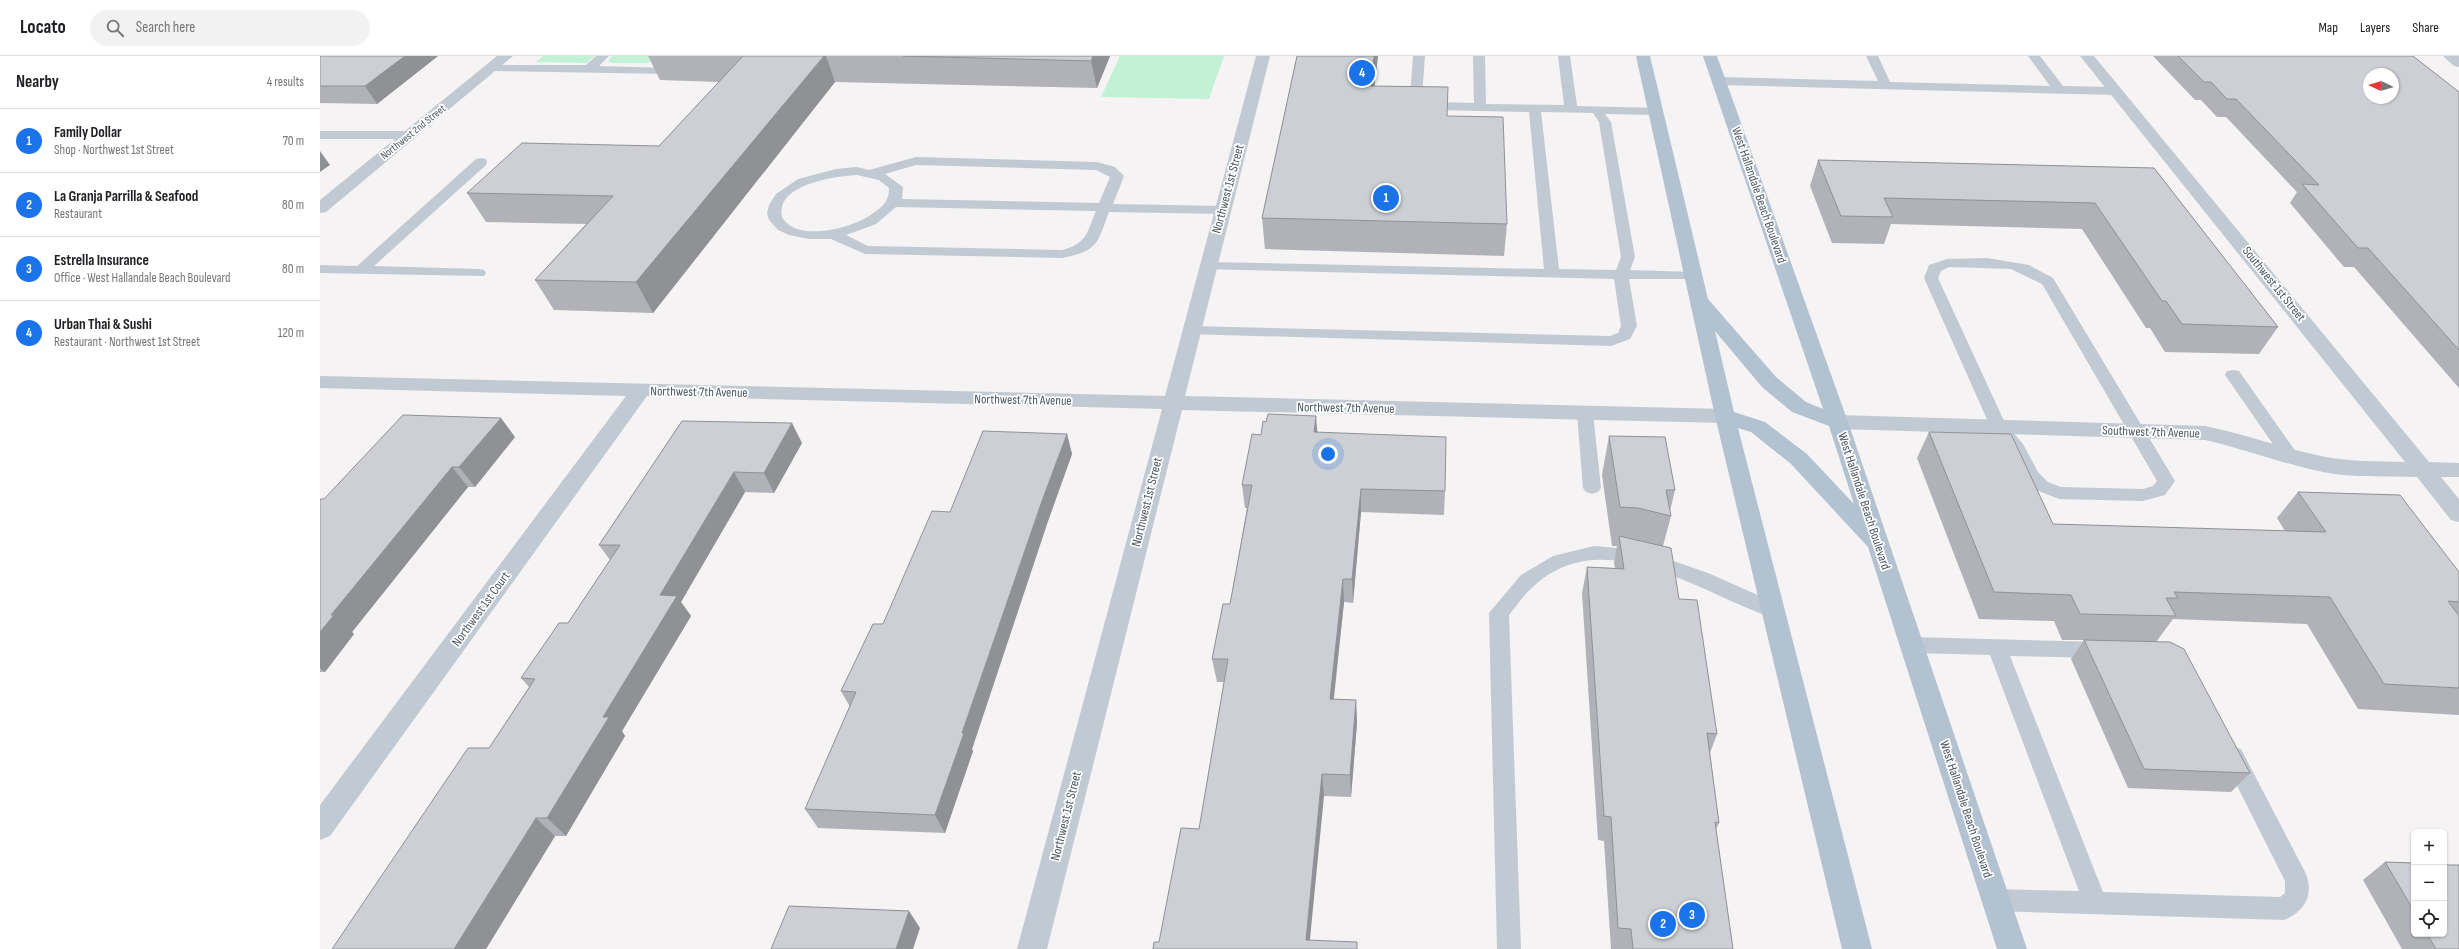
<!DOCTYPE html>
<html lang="en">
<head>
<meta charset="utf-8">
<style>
	:root { --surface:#fff; --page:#f2f2f2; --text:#202124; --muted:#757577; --line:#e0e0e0; --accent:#1a73e8 }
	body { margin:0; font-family:"Sofia Sans Condensed",sans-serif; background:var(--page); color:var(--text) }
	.controls { position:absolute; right:12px; bottom:12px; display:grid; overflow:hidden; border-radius:6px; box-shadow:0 1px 3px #0004 }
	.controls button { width:36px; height:36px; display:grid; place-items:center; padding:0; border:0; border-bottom:1px solid var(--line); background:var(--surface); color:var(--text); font:20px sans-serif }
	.compass { position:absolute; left:2043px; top:12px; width:36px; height:36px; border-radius:50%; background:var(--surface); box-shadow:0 1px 3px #0004; rotate:274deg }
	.you { position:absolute; left:1008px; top:398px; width:14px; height:14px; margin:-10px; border:3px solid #fff; border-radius:50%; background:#1a73e8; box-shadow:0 0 0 6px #1a73e833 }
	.badge { display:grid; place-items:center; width:26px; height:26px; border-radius:50%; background:var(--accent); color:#fff; font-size:13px; font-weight:700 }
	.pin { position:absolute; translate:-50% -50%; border:2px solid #fff; box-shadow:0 1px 4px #0006 }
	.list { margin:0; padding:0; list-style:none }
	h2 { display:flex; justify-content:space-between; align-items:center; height:52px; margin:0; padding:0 16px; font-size:17px }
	h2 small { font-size:13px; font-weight:400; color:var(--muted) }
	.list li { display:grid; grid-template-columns:26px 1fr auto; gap:12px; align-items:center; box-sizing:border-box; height:64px; padding:0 16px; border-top:1px solid var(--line) }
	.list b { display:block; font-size:15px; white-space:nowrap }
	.list p { margin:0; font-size:13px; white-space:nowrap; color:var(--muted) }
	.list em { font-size:13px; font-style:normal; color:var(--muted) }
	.icon { flex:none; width:22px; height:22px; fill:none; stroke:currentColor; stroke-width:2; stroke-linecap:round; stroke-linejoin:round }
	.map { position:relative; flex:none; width:2139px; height:893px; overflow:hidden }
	header { display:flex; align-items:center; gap:24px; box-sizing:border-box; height:56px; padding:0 20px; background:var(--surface); border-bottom:1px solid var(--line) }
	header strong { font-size:19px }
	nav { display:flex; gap:22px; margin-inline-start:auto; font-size:14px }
	.search { width:280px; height:36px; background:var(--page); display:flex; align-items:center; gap:10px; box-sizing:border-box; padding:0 14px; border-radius:22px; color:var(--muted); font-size:15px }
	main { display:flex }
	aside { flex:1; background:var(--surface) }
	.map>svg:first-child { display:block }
	.green { fill:#c3f1d5 }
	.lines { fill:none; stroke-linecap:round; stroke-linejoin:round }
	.lane { fill:#c1cad2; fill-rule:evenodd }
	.street { fill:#c1cad2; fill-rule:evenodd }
	.primary { fill:#b3c2d1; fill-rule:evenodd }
	.wall { fill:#b0b2b7 }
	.shaded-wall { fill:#909195 }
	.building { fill:#cdcfd5; stroke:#909195; fill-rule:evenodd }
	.labels { text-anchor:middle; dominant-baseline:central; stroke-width:3.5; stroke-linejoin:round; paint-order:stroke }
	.far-street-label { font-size:11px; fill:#4a5661; stroke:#fff }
	.street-label { font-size:13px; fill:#4a5661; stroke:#fff }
</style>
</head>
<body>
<header>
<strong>Locato</strong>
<div class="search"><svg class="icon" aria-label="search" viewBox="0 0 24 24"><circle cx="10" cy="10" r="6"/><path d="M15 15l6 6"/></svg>Search here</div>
<nav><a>Map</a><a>Layers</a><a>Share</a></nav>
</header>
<main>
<aside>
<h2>Nearby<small>4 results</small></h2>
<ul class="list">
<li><span class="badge">1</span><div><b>Family Dollar</b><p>Shop · Northwest 1st Street</p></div><em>70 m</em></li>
<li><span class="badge">2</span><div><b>La Granja Parrilla &amp; Seafood</b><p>Restaurant</p></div><em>80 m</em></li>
<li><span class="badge">3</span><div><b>Estrella Insurance</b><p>Office · West Hallandale Beach Boulevard</p></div><em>80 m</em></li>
<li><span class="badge">4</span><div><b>Urban Thai &amp; Sushi</b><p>Restaurant · Northwest 1st Street</p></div><em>120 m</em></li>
</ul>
</aside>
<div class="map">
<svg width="2139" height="893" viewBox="0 0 2139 893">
	<rect width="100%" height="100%" fill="#f5f3f3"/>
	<path class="green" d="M223,0H274L267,7L216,6Z
		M292,0H335L328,7H292L288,5Z
		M800,0H904L889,43L781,41Z"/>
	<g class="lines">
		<path class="lane" d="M276,0H289L279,10L349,12L355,15L349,18L171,15L165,12L171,9H266Z
			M1093,0H1105L1102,41L1114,46L1154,47L1153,0H1165L1166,48L1244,49L1238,0H1250L1257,50L1340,52L1342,55L1340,58L1336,59L1285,58L1291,66L1315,201L1310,214L1373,216L1380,220L1378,223H1309L1317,270L1310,283L1291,290L866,278L863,275L866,272L871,270L1290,280L1298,277L1301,270L1294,223L883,213L881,210L888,206L1224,213L1209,56L1114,54L1099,50L1090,42ZM1221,56L1273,57L1279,66L1301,201L1296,214L1239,213Z
			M1546,0H1558L1570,26L1730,30L1708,0H1720L1743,30L1796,31L1802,35L1796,39L1399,29L1393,25L1399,21L1558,25Z
			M0,75H89L95,79L89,83H0Z
			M596,101L777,106L795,111L804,120L793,148L903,150L910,154L903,158L789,156C777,188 778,195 742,202L545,198L511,183H489L469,179L458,174L449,164L447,157L449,149L456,138L478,123L516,113L537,111L549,114ZM596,109L776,114L790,121L779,147L582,143L583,131L565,118ZM537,119L559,124L569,132C569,147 561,152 549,160C531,172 479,186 463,163C461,159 461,155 462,151C467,127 517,120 537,119ZM576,151L776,155C767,176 767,188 742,194L548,190L526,179L556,168Z
			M161,102L166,103L167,106L166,109L54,210L159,213L164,214L166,217L164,220L0,217V209L37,210L156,103Z
			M1667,202L1709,209L1733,222L1855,425L1845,439L1823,445L1739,443L1716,434L1705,424L1690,395L1670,370L1604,222L1609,209L1627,203ZM1629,211L1691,213L1722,228L1837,425L1833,430L1823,433L1741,431L1728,426L1718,416L1703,388L1685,367L1618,222L1621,215Z
			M1913,314L1919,315L1976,396L1979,400L1976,404L1970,406L1964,404L1905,319L1907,315Z
			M1265,351L1271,353L1273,357L1281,432L1278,436L1272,438L1266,436L1263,432L1257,357L1259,353Z
			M1274,490L1309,493L1345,502L1388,517L1460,549L1463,554L1460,559L1453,562C1381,538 1286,466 1215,529C1205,537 1197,549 1189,559L1201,893H1177L1169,557L1201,519L1233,500Z
			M1592,581L1781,586L1788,588L1791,594L1788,600L1781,602L1690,600L1783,836L1960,841L1965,837V825L1902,700L1905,693L1913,691L1921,693L1985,816C1995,838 1985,856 1964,864L1675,855L1667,852L1663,844L1667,836L1675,833L1759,835L1670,599L1592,597L1585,595L1582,589L1585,583Z"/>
		<path class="street" d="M177,0H193L6,156L0,157V144Z
			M936,0H950L865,340L1405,353L1412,355L1415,360L1412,365L1405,367L862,354L727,893H697L842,353L327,340L10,780L0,784V749L306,340L0,332V320L845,340Z
			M1760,0H1774L2109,406L2139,407V421H2121L2139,443V466L2131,464L2097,421C2065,420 2033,422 2003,416C1963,408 1925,393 1885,384L1518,373L1511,371L1508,366L1511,361L1518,359L1885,370C1924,378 1962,392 2001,400C2028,406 2057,405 2085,406Z
			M2123,0H2139V11L2134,10Z"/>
		<path class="primary" d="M1316,0H1330L1388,243L1456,321L1486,346L1503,353L1383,0H1397L1528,366L1707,893H1677L1548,491L1471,408L1431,376L1418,372L1552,893H1522L1395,360ZM1395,275L1442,331L1472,356L1509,370L1534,448L1487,398L1445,366L1414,356Z"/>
	</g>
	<path class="wall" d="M0,0H118L57,48L0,47Z
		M328,0H790L777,32L515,26L333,257L234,254L215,224L266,168L166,166L147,137L339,90L399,26L340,24Z
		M977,0H1058L1054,30L1127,60L1187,168L1184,200L945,193L942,162Z
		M1833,0H2093L2139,36V332L2034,211H2024L1970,147L1977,136L1906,61H1897L1881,44H1875Z
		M1498,104L1834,112L1958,271L1939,298L1845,296L1830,272H1826L1762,173L1571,168L1564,188L1512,187L1490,130Z
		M362,365L482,387L454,437L425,436L361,546L371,560L302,675L305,680L246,780H235L166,893H12L169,692L209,631L201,622L248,567L290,504L279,489Z
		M997,376L1125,435L1124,459L1041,456L1033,547L1024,546L1014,643L1036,644L1037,667L1031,741L1004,740L839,886L879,773L904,626H897L892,603L910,548L927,452H925L922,429L941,379Z
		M1609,376L1733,468L1965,475L1957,462L1978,436L2139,516V659L2038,653L1987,568L1853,563L1836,586L1930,717L1911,736L1808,732L1751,603L1764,584H1742L1734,565L1659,563L1597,402Z
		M747,378L752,398L728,465L652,693L653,695L625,777L498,772L485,753L530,651L521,635L563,568Z
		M1289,380L1355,434L1350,455L1351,460L1343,490L1397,678L1390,697L1399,767L1396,773L1413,893H1291L1284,785L1278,784L1262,537L1267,511L1295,512L1294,507L1297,490H1292L1282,419Z
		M195,381L155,431H148L32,576L34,578L5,616H0V443H4Z
		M2065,806L2094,807V878H2124L2139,893H2082L2043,824Z"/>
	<path class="shaded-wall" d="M85,0H118L57,48L45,30Z
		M504,0H506L515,26L333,257L316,226Z
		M773,0H790L777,32L771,5Z
		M1054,0H1058L1051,60L1050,30Z
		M0,95L10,109L0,116Z
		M996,360L998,384L994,376Z
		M181,362L195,381L155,431L139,411Z
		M472,367L482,387L454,437L444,417Z
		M747,378L752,398L728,465L652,693L653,695L625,777L615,759L642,677L722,445Z
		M132,411L148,431L32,576L34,578L5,616L0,612V576L11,559Z
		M414,416L425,436L361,546L371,560L302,675L305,680L246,780L227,762L283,661L340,539Z
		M1041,433V456L1033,547L1032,523Z
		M1023,523L1024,546L1011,665L1010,643Z
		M1036,644L1037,667L1031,741L1030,719Z
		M1002,718L1004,740L989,893L986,884Z
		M216,762L235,780L166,893H134Z
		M589,855L600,872L593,893H576Z"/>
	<path class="building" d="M0,0H85L45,30H0Z
		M423,0H504L316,226L215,224L293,140L147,137L202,87L339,90Z
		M583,0H773L771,5Z
		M977,0H1054L1050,30L1128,31L1127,60L1183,61L1187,168L942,162Z
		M1858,0H2093L2139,36V294L2048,192H2038L1982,128L1999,129L1916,43H1907L1891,26H1884ZM2049,18H2073V42H2049Z
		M1498,104L1834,112L1958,271L1862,268L1846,245H1842L1775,147L1564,142L1573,161L1521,160Z
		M948,358L996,360L994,376L1126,381L1125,435L1041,433L1032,523H1023L1010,643L1036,644L1030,719L1002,718L986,884L1037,886V893H833L834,886H839L861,772L879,773L908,603H892L903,548H910L932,429H922L932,378L941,379L943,365L946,366Z
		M83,359L181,362L139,411H132L11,559H14L0,576V443H4Z
		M362,365L472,367L444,417L414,416L340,539L357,540L283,661H289L227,762H216L134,893H12L148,692H169L215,623L201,622L239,567H248L300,489H279Z
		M663,375L747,378L722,445L642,677H644L615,759L485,753L536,636L521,635L553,568H563L612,455L630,456Z
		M1609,376L1691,378L1733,468L2006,476L1978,436L2080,439L2139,516V546L2128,545L2139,560V632L2064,628L2010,541L1854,536L1858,542H1846L1856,560L1760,558L1751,539L1674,536Z
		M1289,380L1345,381L1355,434H1346L1351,460L1318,452L1300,451Z
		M1299,480L1351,492L1359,543L1377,544L1397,678L1387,677L1399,767L1395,766L1413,893H1313L1311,873L1298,872L1291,761L1284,760L1267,511L1304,513Z
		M1764,584L1850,586L1864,593L1930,717L1824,713Z
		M2065,806L2094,807V855Z
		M2124,809H2139V893H2116L2107,878H2124Z
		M469,850L589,855L576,893H451Z"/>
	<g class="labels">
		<g class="far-street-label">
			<text transform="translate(93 76) rotate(-39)">Northwest 2nd Street</text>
		</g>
		<g class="street-label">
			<text transform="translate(908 133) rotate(-75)">Northwest 1st Street</text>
			<text transform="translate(1439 139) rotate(71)">West Hallandale Beach Boulevard</text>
			<text transform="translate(1954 228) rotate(51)">Southwest 1st Street</text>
			<text transform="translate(379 336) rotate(1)">Northwest 7th Avenue</text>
			<text transform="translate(703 344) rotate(1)">Northwest 7th Avenue</text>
			<text transform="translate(1026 352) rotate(1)">Northwest 7th Avenue</text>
			<text transform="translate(1831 376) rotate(2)">Southwest 7th Avenue</text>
			<text transform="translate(1544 445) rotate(72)">West Hallandale Beach Boulevard</text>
			<text transform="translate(827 446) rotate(-76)">Northwest 1st Street</text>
			<text transform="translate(161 553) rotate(-54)">Northwest 1st Court</text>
			<text transform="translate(1646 753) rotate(72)">West Hallandale Beach Boulevard</text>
			<text transform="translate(746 760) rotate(-76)">Northwest 1st Street</text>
		</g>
	</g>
</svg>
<div class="controls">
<button>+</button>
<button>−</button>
<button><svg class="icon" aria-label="locate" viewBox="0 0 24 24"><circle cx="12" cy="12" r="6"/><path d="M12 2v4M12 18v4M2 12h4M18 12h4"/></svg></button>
</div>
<svg class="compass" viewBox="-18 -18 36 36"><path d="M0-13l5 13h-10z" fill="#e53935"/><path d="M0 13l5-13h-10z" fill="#757577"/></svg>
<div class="you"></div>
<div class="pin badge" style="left:1066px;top:142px">1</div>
<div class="pin badge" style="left:1343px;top:868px">2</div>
<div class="pin badge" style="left:1372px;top:859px">3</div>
<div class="pin badge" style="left:1042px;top:17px">4</div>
</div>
</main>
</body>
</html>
